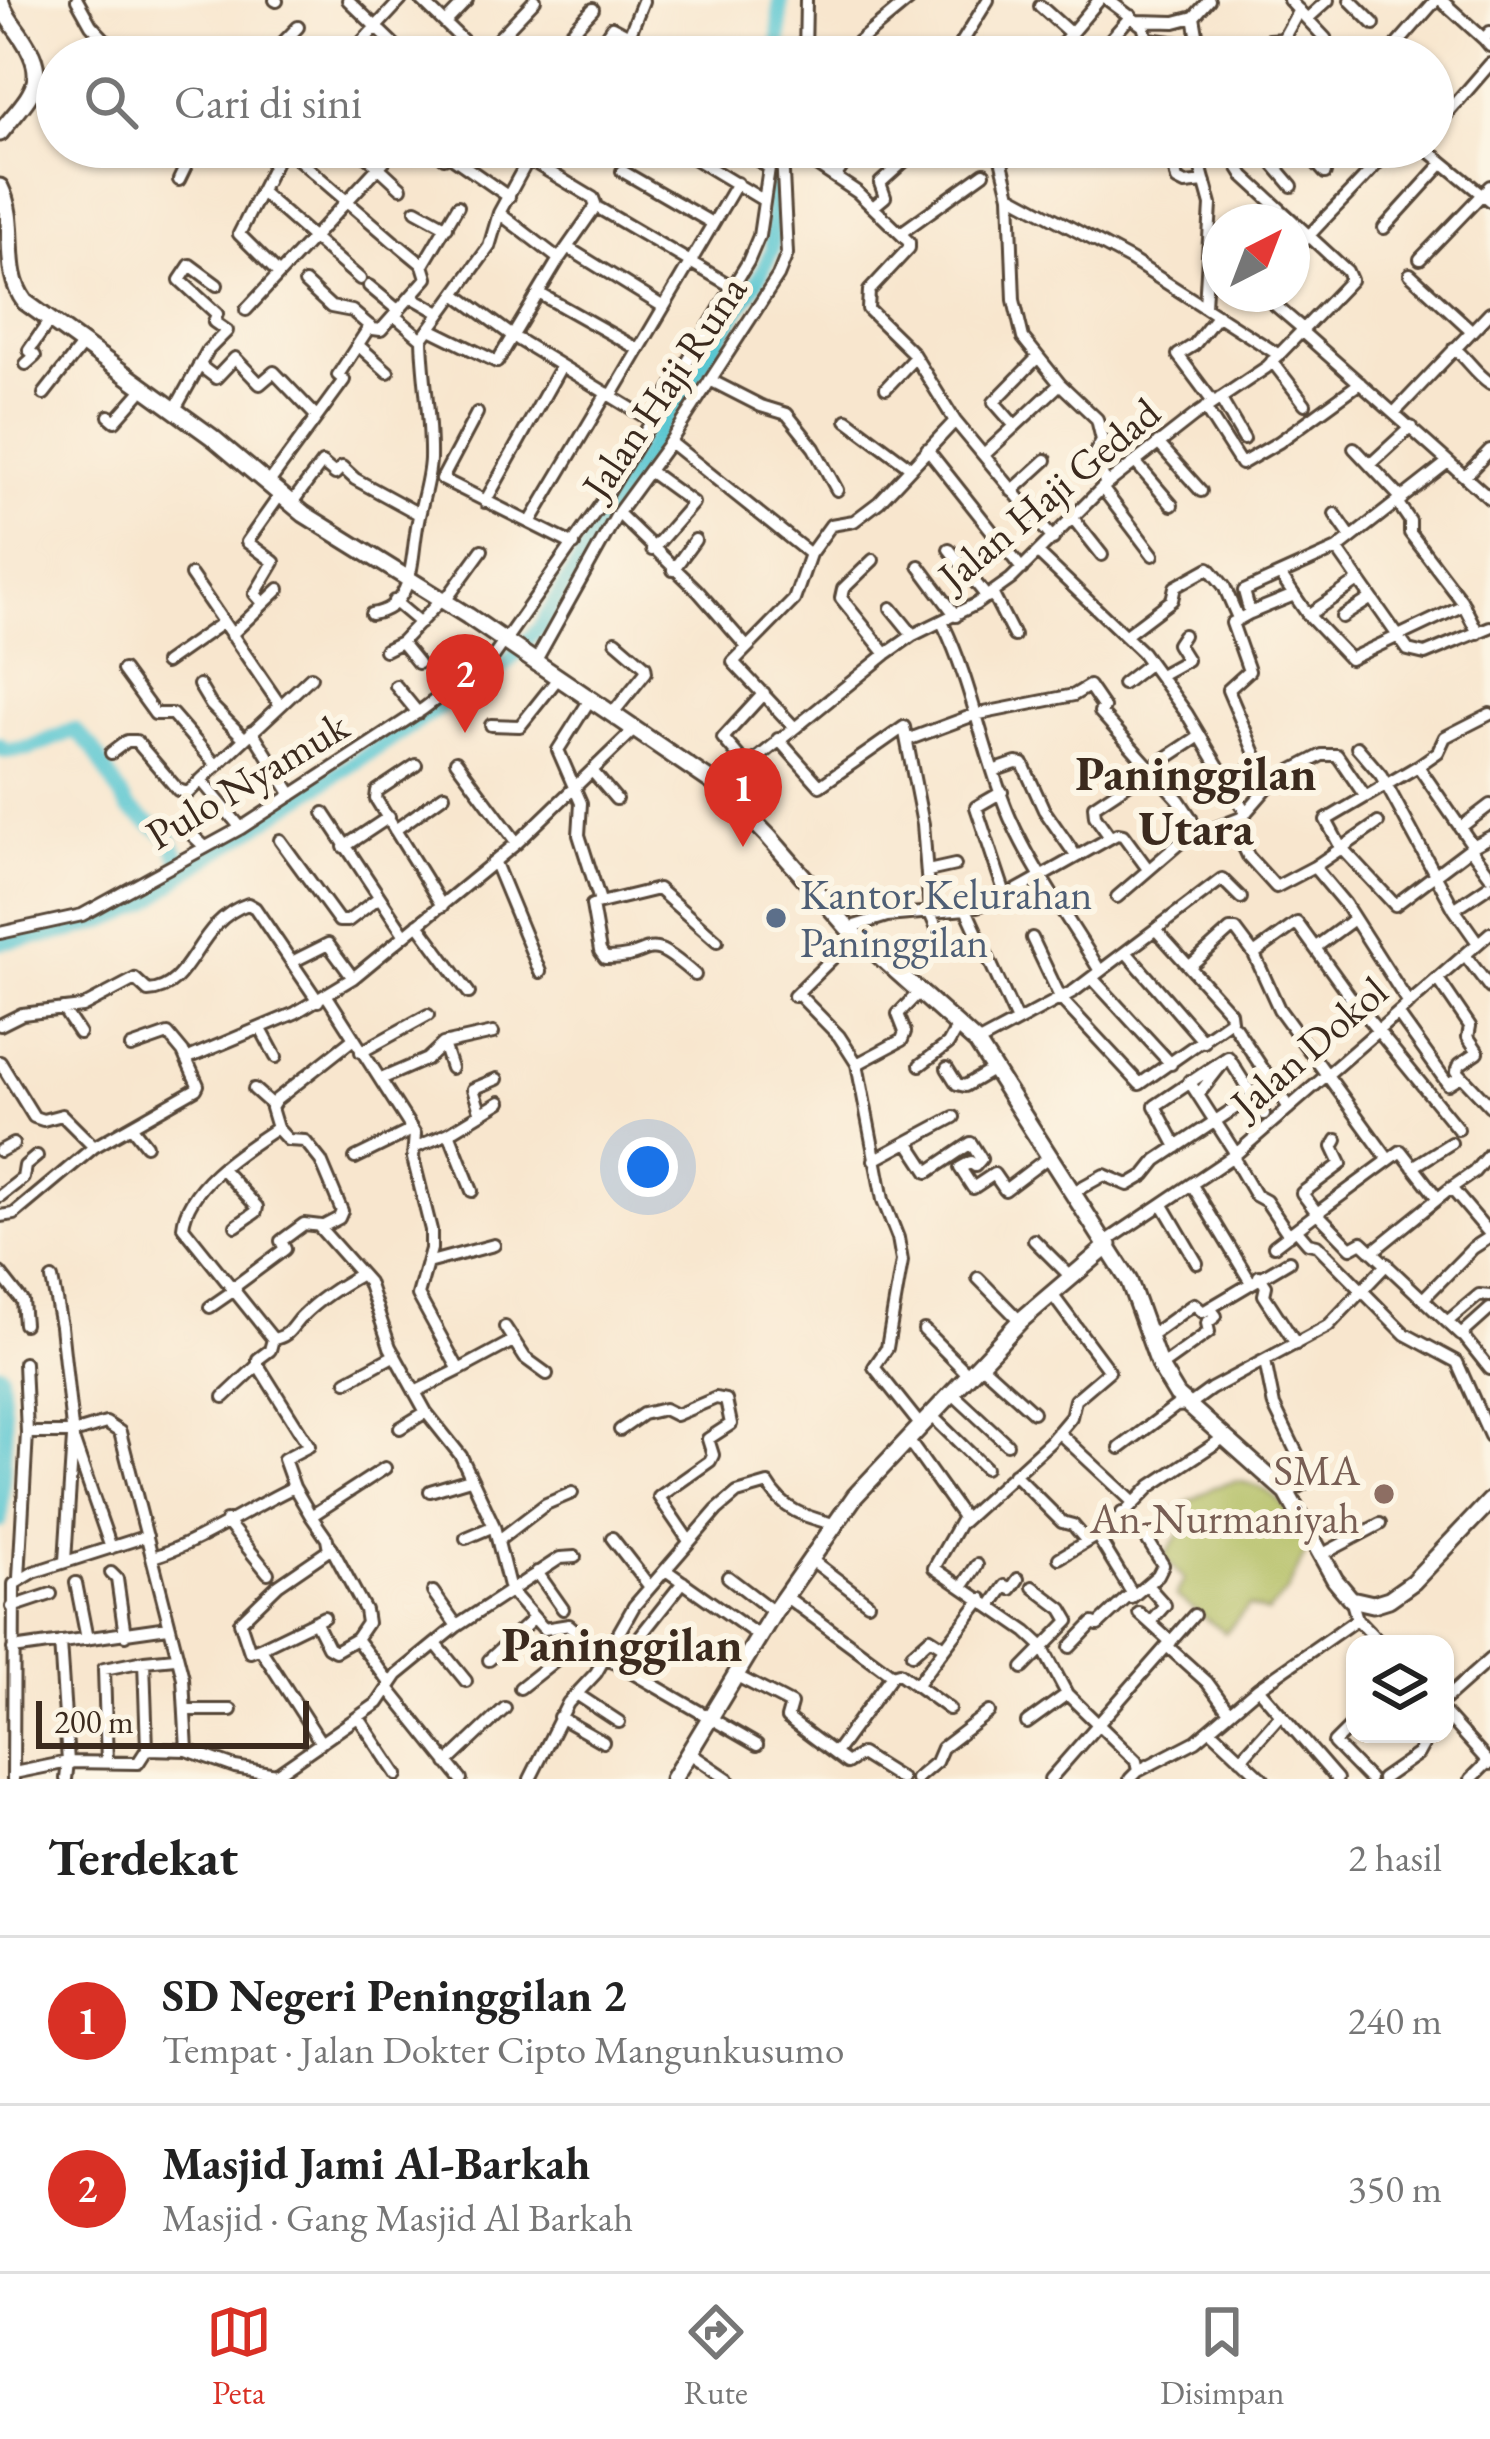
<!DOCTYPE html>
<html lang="id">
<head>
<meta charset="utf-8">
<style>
	:root { --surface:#fff; --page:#f6f6f6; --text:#222; --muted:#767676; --line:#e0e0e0; --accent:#d93025 }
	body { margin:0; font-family:"EB Garamond",serif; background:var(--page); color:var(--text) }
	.controls { position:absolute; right:36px; bottom:36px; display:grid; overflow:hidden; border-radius:24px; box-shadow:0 3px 9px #0004 }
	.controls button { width:108px; height:108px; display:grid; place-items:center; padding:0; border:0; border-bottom:3px solid var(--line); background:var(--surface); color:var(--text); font:60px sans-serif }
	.compass { position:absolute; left:1202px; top:204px; width:108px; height:108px; border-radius:50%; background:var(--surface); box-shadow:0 3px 9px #0004; rotate:42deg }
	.scale { position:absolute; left:36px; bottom:30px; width:273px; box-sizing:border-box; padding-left:12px; border:6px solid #3b2a1e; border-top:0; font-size:33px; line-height:42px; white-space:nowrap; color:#3b2a1e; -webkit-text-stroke:9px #fcf5e5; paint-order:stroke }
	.you { position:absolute; left:648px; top:1167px; width:42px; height:42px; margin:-30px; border:9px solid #fff; border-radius:50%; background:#1a73e8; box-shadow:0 0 0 18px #1a73e833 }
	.badge { display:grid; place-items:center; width:78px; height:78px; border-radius:50%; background:var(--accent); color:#fff; font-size:39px; font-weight:700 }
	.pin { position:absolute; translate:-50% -99px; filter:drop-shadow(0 3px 6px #0008) }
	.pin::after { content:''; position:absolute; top:63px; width:42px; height:36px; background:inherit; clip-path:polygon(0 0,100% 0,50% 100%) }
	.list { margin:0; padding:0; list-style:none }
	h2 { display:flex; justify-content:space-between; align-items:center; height:156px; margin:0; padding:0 48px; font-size:51px }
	h2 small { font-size:39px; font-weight:400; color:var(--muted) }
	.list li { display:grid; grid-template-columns:78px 1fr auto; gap:36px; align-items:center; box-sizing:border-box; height:168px; padding:0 48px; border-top:3px solid var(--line) }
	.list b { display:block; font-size:45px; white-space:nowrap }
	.list p { margin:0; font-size:39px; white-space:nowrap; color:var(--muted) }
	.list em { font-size:39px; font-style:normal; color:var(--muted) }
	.icon { flex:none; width:66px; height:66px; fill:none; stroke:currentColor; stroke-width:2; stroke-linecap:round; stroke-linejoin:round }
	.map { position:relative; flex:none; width:1490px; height:1779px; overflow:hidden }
	.search { position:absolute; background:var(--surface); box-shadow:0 3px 9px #0004; left:36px; right:36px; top:36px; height:132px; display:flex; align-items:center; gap:30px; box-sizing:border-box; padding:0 42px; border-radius:66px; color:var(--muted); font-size:45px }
	.sheet { height:492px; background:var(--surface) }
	nav { display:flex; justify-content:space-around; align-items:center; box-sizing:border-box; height:168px; border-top:3px solid var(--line); background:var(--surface); font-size:33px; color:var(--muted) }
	nav a { display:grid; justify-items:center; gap:6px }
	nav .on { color:var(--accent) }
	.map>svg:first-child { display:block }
	.green { fill:#afbb5d; stroke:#75723e; stroke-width:3 }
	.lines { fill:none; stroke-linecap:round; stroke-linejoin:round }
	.river { stroke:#59c6d1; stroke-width:16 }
	.street-casing { stroke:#574638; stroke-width:16 }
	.secondary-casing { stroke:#574638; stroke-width:21 }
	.street { stroke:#fff; stroke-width:10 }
	.secondary { stroke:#fff; stroke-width:15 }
	.service-dot { fill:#5c6f8a; stroke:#fcf5e5; stroke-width:4.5 }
	.education-dot { fill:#8d6e63; stroke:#fcf5e5; stroke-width:4.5 }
	.labels { text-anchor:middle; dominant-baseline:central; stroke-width:12; stroke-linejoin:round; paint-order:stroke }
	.street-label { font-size:42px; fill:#3b2a1e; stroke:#fcf5e5 }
	.service-label { font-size:42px; fill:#4e5e75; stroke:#fcf5e5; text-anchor:start }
	.education-label { font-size:42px; fill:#785e54; stroke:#fcf5e5; text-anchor:end }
	.quarter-label { font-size:48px; font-weight:bold; fill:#3b2a1e; stroke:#fcf5e5 }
</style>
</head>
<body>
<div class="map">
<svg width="1490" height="1779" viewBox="0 0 1490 1779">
	<rect width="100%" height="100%" fill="#fcf5e5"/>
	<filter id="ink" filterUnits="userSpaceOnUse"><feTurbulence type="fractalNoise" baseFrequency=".00833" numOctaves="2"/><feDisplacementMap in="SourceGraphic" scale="24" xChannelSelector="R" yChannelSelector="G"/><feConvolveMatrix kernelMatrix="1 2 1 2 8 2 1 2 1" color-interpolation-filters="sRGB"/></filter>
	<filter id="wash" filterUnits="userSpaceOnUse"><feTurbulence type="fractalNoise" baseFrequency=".004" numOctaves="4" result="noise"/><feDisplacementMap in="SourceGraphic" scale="48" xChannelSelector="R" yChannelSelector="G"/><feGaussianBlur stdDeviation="2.7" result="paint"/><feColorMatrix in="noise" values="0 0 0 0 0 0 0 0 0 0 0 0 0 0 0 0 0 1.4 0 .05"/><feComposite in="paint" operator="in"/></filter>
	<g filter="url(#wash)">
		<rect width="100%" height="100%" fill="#f8e6ce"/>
		<path class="green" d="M1237,1481C1277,1487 1294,1513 1307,1550L1287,1592L1267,1613L1249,1606L1225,1633L1176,1596L1184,1579L1164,1557L1185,1525L1175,1510L1214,1487Z"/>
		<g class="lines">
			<path class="river" d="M779,57L780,0
				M0,745L5,751L30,748L74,730L92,747L128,808L168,836L186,872
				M0,942C47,936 98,928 140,906C156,898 171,883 186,872L506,664L541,626L624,485L759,278L772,250V177L777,147
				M0,1373L5,1425L0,1520"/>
		</g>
	</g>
	<g filter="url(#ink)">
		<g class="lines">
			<g class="street-casing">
				<path id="street" d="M77,0L91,25L121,57
					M275,0L277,1
					M348,0L407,57
					M421,0L480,57
					M1108,0L1143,26L1153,57
					M1289,0L1325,38L1337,57
					M1350,0L1374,24
					M1441,0L1484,39
					M1040,6L1070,33
					M1307,19L1328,0
					M1137,21L1175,22L1194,17
					M445,23L467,0
					M1490,32L1484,39L1490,46
					M629,36L641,45L635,57
					M1149,39L1194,45
					M1268,40L1283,39L1299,10
					M1102,49L1131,16
					M956,52L988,0
					M269,57L298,27
					M348,57L401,0
					M481,57L535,0
					M548,57L593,9
					M591,57L612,27L629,36L643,1
					M805,57L806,0
					M840,57L909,0
					M923,57L956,52L973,57
					M1051,57L1099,0
					M1190,57L1197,34L1194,17L1209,0
					M1386,57L1436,0
					M1433,79L1436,81
					M1433,130L1490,64
					M284,147L394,242
					M357,147L401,188
					M431,147L444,158
					M675,147L763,200
					M998,147L1010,195L1014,300L1023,338L1060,384L1097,419L1102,440L1095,453L1106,485
					M1170,147L1177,180L1185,184L1205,182
					M1195,147L1211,205L1205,306
					M1302,147L1325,173
					M1424,147L1490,201
					M801,149L809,160L857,192L909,242V248L869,291L868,309L912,352L955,421L1053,539
					M1050,154L1057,147
					M453,158L509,197
					M622,171L712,223
					M835,177L856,147
					M179,180L195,147
					M1292,186L1275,166L1293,147
					M261,192L360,279
					M1010,195L1131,260L1279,355
					M873,207L885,197L880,183L920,147
					M600,209L733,287
					M416,210L447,227
					M499,213L535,147
					M1384,228L1443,163
					M902,232L984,173
					M400,246L423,265
					M573,251L662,306
					M1292,255C1324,216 1360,186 1391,147
					M1420,259L1490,186
					M279,274L239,234L283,147
					M1410,274L1471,330
					M305,283L331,307L352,311L373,329L381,330L427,278L423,265L458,206
					M369,286L399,311
					M1262,294L1303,329
					M457,295L514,337
					M542,295L638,349
					M412,297L440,313
					M246,310L397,147
					M395,316L422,339
					M430,329L497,362L559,259L596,206L593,198L528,159
					M1301,331L1490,499
					M519,340L652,421
					M359,346L388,372
					M1454,348C1469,360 1474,372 1490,383
					M1272,361L1305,404
					M26,364L35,356L29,350L50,320
					M199,365L216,378L235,358L260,384L274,372L317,417
					M710,380L761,406L787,414L814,448L837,490
					M886,388L915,357
					M44,394L83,344
					M612,395L737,183
					M1220,398L1244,439
					M1213,402L1178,355L1194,345L1218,315
					M1205,408L1241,464L1279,442L1360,383
					M175,409L208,350L227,331L214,322L217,314L180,280L190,265L217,285
					M1395,412L1490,312
					M477,413L442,479L574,545
					M109,416L115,421L145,387
					M847,420L910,467
					M1015,426L994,402L1037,358
					M670,442L810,554
					M1158,443L1201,491
					M1354,448L1402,499
					M927,449L1022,569
					M985,454L1060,384
					M1136,463L1172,505
					M1372,463L1411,427
					M649,471L693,503L652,550
					M1465,476L1490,450
					M268,484L344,380L338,375L370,326
					M1102,488L1153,555
					M1012,491L1046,460
					M485,502L561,366
					M1397,502L1410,521V533L1461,600L1478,633
					M291,504L322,463L335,474L342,467L355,479L419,514
					M618,513L697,590L746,646
					M1335,514L1351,537
					M1072,517L1102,555
					M531,521L607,393
					M949,549L987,597
					M1337,549L1408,650L1425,654L1490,627
					M1039,554L1142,652L1187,714L1246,813
					M873,560L843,589L841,598L886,654
					M919,566L956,616
					M673,570L695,540
					M191,575L280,705
					M1281,576L1308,615L1350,659L1464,605
					M992,593L1014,636
					M394,601L420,623
					M445,601L482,550
					M263,603L255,594L274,562L247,542L280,495
					M891,608L913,635
					M1250,613L1294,595
					M371,614C413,608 411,564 416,533C419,508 429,484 430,459C431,418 423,379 422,339L489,247L499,213L559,259
					M1308,615L1358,581
					M1342,617L1370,599
					M943,624C973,685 983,755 1010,818C1034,872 1070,921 1100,971
					M1127,634L1172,600L1175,587L1209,568L1224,586L1238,618
					M231,635L279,589
					M401,642L418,663
					M385,650L401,642L442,599
					M535,662L618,513L670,442L778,276L787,254L782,153L801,151
					M165,663L222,623
					M123,670L155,714H172L217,766
					M1160,675L1187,660L1177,644L1183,635
					M1123,684L1150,663
					M199,685L211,705L244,738
					M396,686L418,713
					M591,698L558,750L581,803L579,835L600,901
					M613,713L646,672L645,666L616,641
					M491,725L520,726L559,677
					M793,726L733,662L794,600L810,554L831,525L854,521L879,502L955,421
					M252,731L292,795
					M778,739L820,786L904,727L923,824L930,913L941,938
					M907,740L974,715L1074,695L1089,686L1104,708L1100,712L1179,800L1191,818L1196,835
					M1357,747L1381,775L1454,909
					M111,753L127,741H136L178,790L188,793L201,780L241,828
					M456,761L517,843
					M416,765L377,791L376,799L442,906
					M746,765L723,738L764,693
					M1418,766L1438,752L1445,737L1490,714
					M993,771L1016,763L1023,764L1044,810L1076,856
					M593,772L616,799
					M201,780L311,677
					M1227,784L1259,763L1228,690L1249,671L1232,623L1250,613L1244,591L1337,549L1448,462
					M721,788L886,654L913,635L976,604L1011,579L1102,488L1194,416L1267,367L1351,280L1347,271L1244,176L1226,147
					M1002,792L976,807L1006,897
					M324,813L404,934
					M1233,824L1248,856L1276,887L1314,867L1378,823
					M1461,827L1490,805
					M395,830L444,795
					M188,831L205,847
					M1110,837L1095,816L1094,806L1198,737
					M280,840L339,921H348L378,898
					M1473,846L1418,766L1326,820L1340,846L1395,905L1473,846L1490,837
					M344,847L389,817
					M1470,848L1490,875
					M495,863L540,972
					M1314,867L1345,904L1409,1004
					M928,871L955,865
					M1117,897L1182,841L1241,818L1274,780L1322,755H1337L1365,796
					M966,909L1016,1019
					M418,924L469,993
					M848,928L887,916L966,909L1001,899L1117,834L1123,835L1148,869
					M0,933L82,915L241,828L423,709L494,656L605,498L748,262L759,236L769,168L740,147
					M1032,938L1061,999L1140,1084L1231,1020L1230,1012L1156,930
					M1478,943L1454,909L1490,885
					M1316,947L1354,919
					M1126,952L1204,1042
					M1254,954L1297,923L1351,998L1458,1129
					M1465,955L1490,988
					M292,962L328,944L353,978
					M1190,966L1230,930H1236L1254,954L1279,1009L1388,1159
					M695,975C640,927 658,959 605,958L600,951L592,905L658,889L717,941
					M1092,978L1171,1064
					M1438,979L1470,1026L1468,1037L1478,1052L1460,1064L1457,1071L1490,1106
					M797,993L839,1036L857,1064L883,1200L898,1238L902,1261L887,1348L874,1367L921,1426
					M327,996L415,1134L413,1158L431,1230V1249L418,1295L459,1370L415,1392
					M794,996L856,935
					M63,1009L79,1033
					M1398,1014L1448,1084L1461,1076
					M0,1025L22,1014L82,1007L135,979L148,991C194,989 194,922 248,904L255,908L318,1001
					M1235,1027L1289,1108
					M261,1029L276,1057
					M977,1043L1074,991L1222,879L1241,898
					M443,1044L451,1068
					M131,1047L168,1034L183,1052L198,1085L196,1089
					M361,1052L428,1015
					M1228,1057L1264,1114
					M186,1059L295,1013L353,978L517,843L636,728
					M0,1062L34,1117L43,1120L62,1115L94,1147
					M857,1064L902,1040L905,1032L898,1014L919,992
					M920,1065L948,1044L958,1026
					M947,1068L957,1084L965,1086L994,1069
					M381,1079L427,1059L443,1044L493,1033
					M1189,1081L1236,1154
					M254,1089L272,1105
					M1198,1095L1226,1059
					M480,1111L473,1089L497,1079
					M131,1126L146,1145
					M277,1128L288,1140L305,1141L321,1161L342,1211L339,1218L320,1228L368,1282L390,1347L426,1412L461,1456L494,1526L510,1590
					M277,1128C244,1150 187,1185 183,1227L273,1339L270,1350L258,1359V1365L309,1446L284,1459L294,1487L311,1516
					M277,1128L271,1108L276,1100L352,1040
					M449,1133L472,1191
					M909,1143L928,1172L971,1143L981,1159L975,1166L971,1162L960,1168L973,1188L994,1174L1005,1190L1051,1155
					M1177,1147L1155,1106L1228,1057
					M414,1148L449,1133L500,1102
					M0,1151L13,1144
					M1233,1157L1255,1195L1266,1201L1289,1235
					M355,1158L412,1130
					M874,1160L954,1117
					M1413,1167L1451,1143
					M223,1170L257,1207L256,1212L236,1226
					M1192,1185L1250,1281
					M1451,1188L1474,1172L1490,1153
					M1075,1191L1104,1175L1128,1185L1145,1175L1157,1160L1253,1096
					M0,1196L23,1178L25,1166L37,1156
					M1436,1196L1401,1151L1317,1213L1351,1248L1362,1242L1461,1335L1490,1309
					M1163,1205L1197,1263
					M0,1216L14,1214L94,1147L196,1089
					M1296,1229L1308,1243L1317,1245L1405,1334L1457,1362L1490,1436
					M1034,1240L1070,1276
					M1107,1241L1236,1154L1490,933
					M1274,1246L1317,1213L1302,1193L1341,1164L1333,1147L1337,1140
					M1372,1252L1451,1188L1490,1234
					M427,1263L494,1245
					M0,1273L22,1301L24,1324
					M1259,1276L1266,1286L1264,1295L1296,1344
					M978,1278L1020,1321
					M52,1279L61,1326L73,1438L65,1561
					M234,1287L285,1249L281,1241L304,1224L321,1226
					M1423,1299L1473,1248L1490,1237
					M210,1307L236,1289
					M1447,1322L1479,1295L1490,1296
					M505,1327L525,1358L547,1374
					M924,1330L969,1375
					M1151,1335L1194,1304L1203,1312L1289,1261
					M1463,1335L1490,1369
					M273,1339C291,1336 291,1326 303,1315C320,1298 341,1285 361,1274
					M1265,1361L1274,1406L1308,1476L1305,1483L1287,1493
					M980,1364L1033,1412
					M1160,1367L1209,1332L1207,1323L1216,1316L1210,1308
					M459,1370L513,1341
					M347,1381L395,1355
					M952,1393L1007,1444
					M224,1397L258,1365
					M931,1415L985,1468
					M400,1428L426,1412
					M620,1430L643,1414L664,1409L676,1415L716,1398L726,1400L731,1424L708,1439L713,1455L710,1461L659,1497L689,1541
					M1058,1432L1133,1502
					M27,1433H73L106,1423L120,1432L183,1678L187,1750
					M908,1440L963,1517L934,1568L1027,1632L1041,1645L1067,1694L1136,1761L1138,1771L1130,1779
					M74,1442L111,1548
					M1120,1448L1176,1406L1189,1405L1211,1389L1328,1326L1387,1264
					M1014,1474L1062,1522L1073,1525L1085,1539
					M430,1491L470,1479
					M1122,1513L1145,1536L1163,1565L1158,1575L1131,1598
					M226,1521L268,1573
					M962,1522L1050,1442L1071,1417L1075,1400L1109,1371L1051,1293
					M466,1538L494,1526
					M612,1538L650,1587
					M499,1540L546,1504L572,1493
					M1323,1554L1380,1524
					M153,1557C203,1541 247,1509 294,1487
					M809,1558L868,1603
					M1059,1558L1111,1527L1151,1486L1225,1437
					M667,1571L759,1636
					M537,1572L563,1609
					M111,1573L117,1579L125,1635
					M728,1577L774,1612
					M19,1578L27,1433L24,1363
					M76,1583L87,1639
					M1147,1585L1165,1605L1150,1622
					M963,1586L977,1565
					M510,1590L544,1629L569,1625L605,1657L757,1745
					M433,1592L457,1626
					M785,1596L892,1675L899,1673L949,1709
					M1351,1599L1357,1619L1381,1644
					M991,1606L1005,1586L1011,1589L1018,1579
					M12,1607L51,1594
					M1139,1613L1171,1642
					M315,1621L328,1647L335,1651L356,1639L367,1623L365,1610L330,1545
					M641,1635L683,1582
					M356,1639L390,1683
					M60,1642L68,1762L66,1779
					M436,1644L466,1681
					M1167,1646L1207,1682L1229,1712
					M1070,1647L1093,1623L1098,1625L1132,1593L1096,1534
					M260,1648L324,1617
					M13,1649L168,1627
					M912,1654L930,1638L944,1647
					M489,1660L533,1619
					M1023,1668L1069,1621L1062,1609L1033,1587
					M735,1675L791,1704L787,1718L847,1763L861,1754L901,1779
					M917,1684L982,1599
					M388,1688L461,1779
					M520,1688L582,1639
					M1258,1688L1337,1779
					M578,1695L619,1722
					M1445,1699L1490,1659
					M186,1710H231
					M1445,1714L1490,1764
					M559,1717L603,1742
					M359,1718L397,1775
					M1355,1722L1334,1743L1369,1779
					M1027,1723L1067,1694
					M1211,1730L1263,1779
					M321,1743L260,1648L250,1652L240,1622L278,1585L329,1550L327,1539L311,1516L385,1468
					M147,1749L187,1750L235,1767L276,1774L378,1703L397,1675L457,1626L560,1558L575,1557
					M147,1749L144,1661L175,1658
					M688,1752L728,1779
					M835,1753L892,1675
					M1241,1759L1281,1714
					M107,1762L104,1669L144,1661
					M447,1763L505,1708
					M1138,1771L1196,1741L1258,1688L1357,1619
					M14,1773L68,1762L138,1763L147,1749
					M13,1779L14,1584L34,1572L147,1536
					M530,1779L568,1703L596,1673L634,1606L717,1510L737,1493L768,1484C783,1510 803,1516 833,1524
					M916,1779L936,1762L942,1748L989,1712
					M1050,1779L1194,1615
					M1382,1779L1418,1754L1429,1734
					M1471,1779L1488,1762"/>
			</g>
			<g class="secondary-casing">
				<path id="secondary" d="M0,133C31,93 53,81 19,33C11,22 4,13 0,0
					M0,187C19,225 0,269 25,302L212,437L304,514L468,616L721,788L768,836L848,928L977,1043L1129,1281L1160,1367L1177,1395L1287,1493L1335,1580L1351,1599L1373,1604L1389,1599L1413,1582L1490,1501
					M673,1779L774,1612L855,1496L1020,1321L1109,1245"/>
			</g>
			<use href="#street" class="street"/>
			<use href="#secondary" class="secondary"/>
		</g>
	</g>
	<circle class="service-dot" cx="776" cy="918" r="12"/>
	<circle class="education-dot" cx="1384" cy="1494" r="12"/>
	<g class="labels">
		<g class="street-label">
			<text transform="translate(664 387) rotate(-56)">Jalan Haji Runa</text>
			<text transform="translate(1049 494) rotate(-40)">Jalan Haji Gedad</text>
			<text transform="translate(247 780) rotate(-31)">Pulo Nyamuk</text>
			<text transform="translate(1309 1047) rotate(-41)">Jalan Dokol</text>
		</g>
		<g class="service-label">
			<text x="800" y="894">Kantor Kelurahan<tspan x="800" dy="48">Paninggilan</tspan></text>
		</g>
		<g class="education-label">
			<text x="1360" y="1470">SMA<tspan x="1360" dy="48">An-Nurmaniyah</tspan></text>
		</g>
		<g class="quarter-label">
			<text x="1196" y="773">Paninggilan<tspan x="1196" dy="55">Utara</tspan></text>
			<text x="622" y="1644">Paninggilan</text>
		</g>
	</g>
</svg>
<div class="controls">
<button><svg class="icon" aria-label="layers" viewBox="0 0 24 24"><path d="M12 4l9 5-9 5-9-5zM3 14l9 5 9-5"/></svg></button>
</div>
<svg class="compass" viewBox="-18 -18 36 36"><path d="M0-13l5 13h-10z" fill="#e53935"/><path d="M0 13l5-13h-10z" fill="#767676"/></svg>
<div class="scale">200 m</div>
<div class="you"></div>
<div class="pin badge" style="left:743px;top:847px">1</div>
<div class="pin badge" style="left:465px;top:733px">2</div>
<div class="search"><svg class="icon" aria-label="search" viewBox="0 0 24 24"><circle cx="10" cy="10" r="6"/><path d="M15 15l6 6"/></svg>Cari di sini</div>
</div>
<section class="sheet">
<h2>Terdekat<small>2 hasil</small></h2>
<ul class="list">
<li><span class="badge">1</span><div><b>SD Negeri Peninggilan 2</b><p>Tempat · Jalan Dokter Cipto Mangunkusumo</p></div><em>240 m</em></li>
<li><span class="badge">2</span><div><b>Masjid Jami Al-Barkah</b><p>Masjid · Gang Masjid Al Barkah</p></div><em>350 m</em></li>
</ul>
</section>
<nav>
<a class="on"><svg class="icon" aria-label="map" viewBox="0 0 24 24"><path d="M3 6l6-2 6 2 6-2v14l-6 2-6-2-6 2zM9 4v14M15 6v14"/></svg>Peta</a>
<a><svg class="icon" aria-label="directions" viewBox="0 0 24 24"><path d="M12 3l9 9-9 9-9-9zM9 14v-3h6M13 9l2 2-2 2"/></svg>Rute</a>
<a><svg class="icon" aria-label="saved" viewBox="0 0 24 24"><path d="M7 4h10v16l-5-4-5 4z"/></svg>Disimpan</a>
</nav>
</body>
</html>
